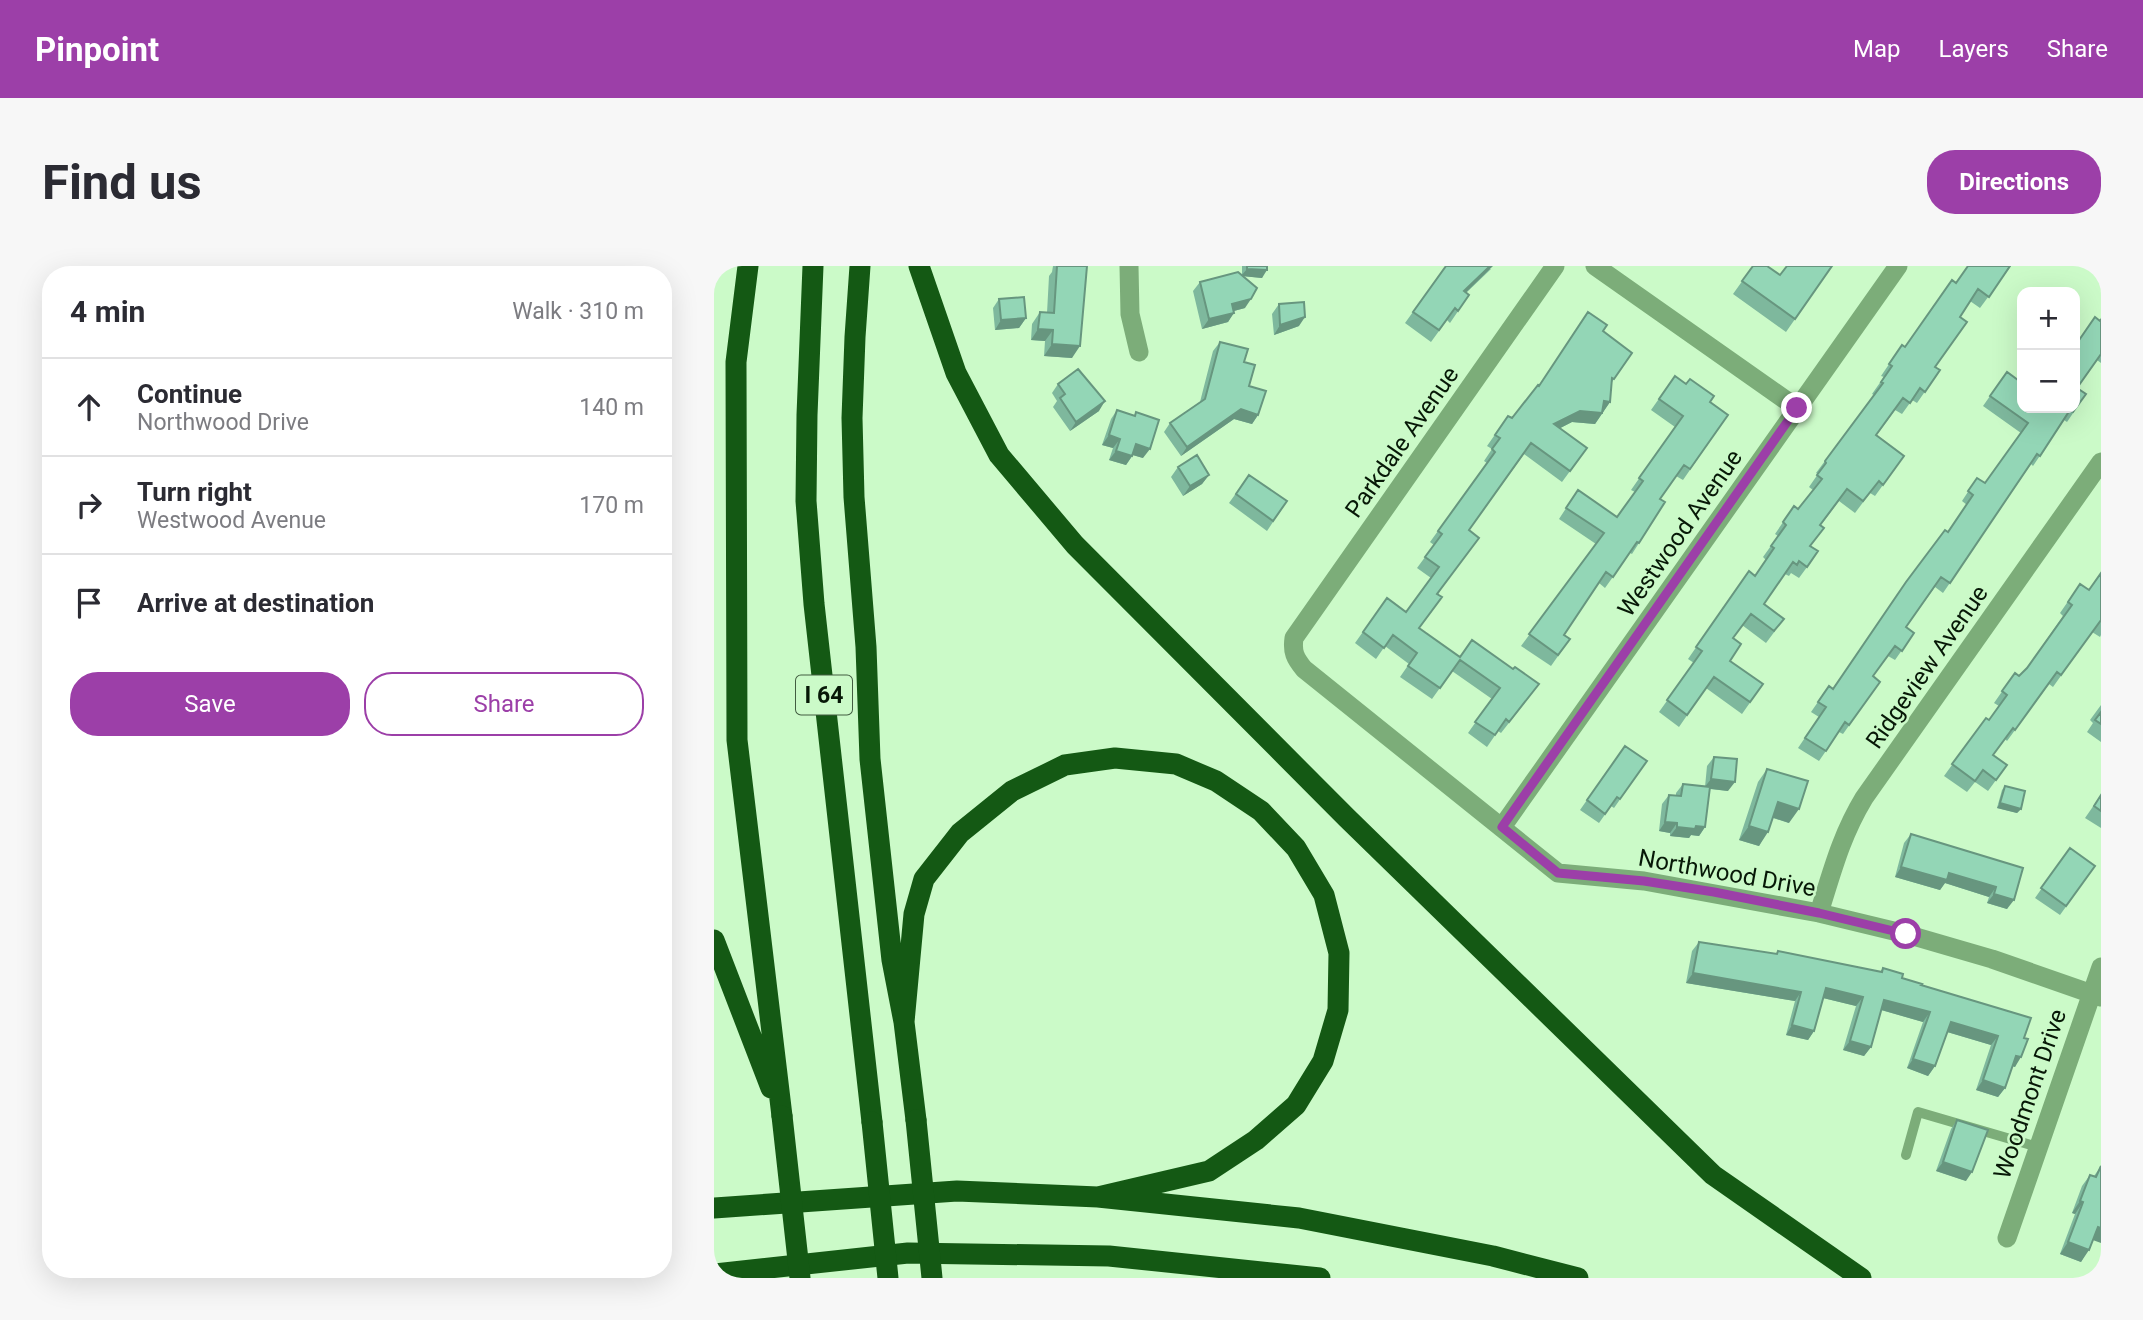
<!DOCTYPE html>
<html lang="en">
<head>
<meta charset="utf-8">
<style>
	:root { --surface:#fff; --page:#f7f7f7; --text:#2b2b33; --muted:#7c7c81; --line:#e1e1e2; --accent:#9c3fa8 }
	body { margin:0; font-family:Roboto,sans-serif; background:var(--page); color:var(--text) }
	.controls { position:absolute; right:21px; top:21px; display:grid; overflow:hidden; border-radius:14px; box-shadow:0 7px 28px #0002 }
	.controls button { width:63px; height:63px; display:grid; place-items:center; padding:0; border:0; border-bottom:2px solid var(--line); background:var(--surface); color:var(--text); font:35px sans-serif }
	.stop { position:absolute; width:21px; height:21px; margin:-16px; border:5px solid #9c3fa8; border-radius:50%; background:#fff }
	.stop.end { background:#9c3fa8; border-color:#fff; box-shadow:0 2px 7px #0008 }
	.list { margin:0; padding:0; list-style:none }
	h2 { display:flex; justify-content:space-between; align-items:center; height:91px; margin:0; padding:0 28px; font-size:30px }
	h2 small { font-size:23px; font-weight:400; color:var(--muted) }
	.list li { display:grid; grid-template-columns:46px 1fr auto; gap:21px; align-items:center; box-sizing:border-box; height:98px; padding:0 28px; border-top:2px solid var(--line) }
	.list b { display:block; font-size:26px; white-space:nowrap }
	.list p { margin:0; font-size:23px; white-space:nowrap; color:var(--muted) }
	.list em { font-size:23px; font-style:normal; color:var(--muted) }
	.actions { display:flex; gap:14px; padding:21px 28px }
	.actions a { flex:1; padding:16px 0; border:2px solid var(--accent); border-radius:28px; text-align:center; font-size:24px; color:var(--accent) }
	.actions .main { background:var(--accent); color:#fff }
	.icon { flex:none; width:38px; height:38px; fill:none; stroke:currentColor; stroke-width:2; stroke-linecap:round; stroke-linejoin:round }
	.map { position:relative; flex:none; width:1387px; height:1012px; overflow:hidden; border-radius:28px }
	header { display:flex; align-items:center; gap:42px; box-sizing:border-box; height:98px; padding:0 35px; background:var(--accent); color:#fff }
	header strong { font-size:33px }
	nav { display:flex; gap:38px; margin-inline-start:auto; font-size:24px }
	.intro { display:flex; align-items:center; justify-content:space-between; box-sizing:border-box; height:168px; padding:0 42px }
	h1 { margin:0; font-size:49px }
	.button { padding:18px 32px; border-radius:28px; background:var(--accent); color:#fff; font-size:24px; font-weight:700 }
	main { display:flex; gap:42px; padding:0 42px }
	aside { flex:1; background:var(--surface); border-radius:28px; box-shadow:0 7px 28px #0002 }
	.map>svg:first-child { display:block }
	.lines { fill:none; stroke-linecap:round; stroke-linejoin:round }
	.lane { stroke:#7cad79; stroke-width:10 }
	.street { stroke:#7cad79; stroke-width:19 }
	.highway { stroke:#145914; stroke-width:21 }
	.highway-bridge { stroke:#145914; stroke-width:21 }
	.wall { fill:#7eb89d }
	.shaded-wall { fill:#67967f }
	.building { fill:#93d6b6; stroke:#67967f; stroke-width:2 }
	.route { stroke:#9c3fa8; stroke-width:9 }
	.labels { text-anchor:middle; dominant-baseline:central; stroke-width:5; stroke-linejoin:round; paint-order:stroke }
	.shield { fill:#cbfac8; stroke:#425c41; stroke-width:2 }
	.shield-label { font-size:23px; font-weight:bold; fill:#071807 }
	.street-label { font-size:24px; fill:#071807; stroke:#cbfac8 }
</style>
</head>
<body>
<header>
<strong>Pinpoint</strong>
<nav><a>Map</a><a>Layers</a><a>Share</a></nav>
</header>
<div class="intro"><h1>Find us</h1><a class="button">Directions</a></div>
<main>
<aside>
<h2>4 min<small>Walk · 310 m</small></h2>
<ul class="list">
<li><svg class="icon" aria-label="ahead" viewBox="0 0 24 24"><path d="M12 20V5M6 11l6-6 6 6"/></svg><div><b>Continue</b><p>Northwood Drive</p></div><em>140 m</em></li>
<li><svg class="icon" aria-label="right" viewBox="0 0 24 24"><path d="M7 20v-9h11M14 6l5 5-5 5"/></svg><div><b>Turn right</b><p>Westwood Avenue</p></div><em>170 m</em></li>
<li><svg class="icon" aria-label="arrive" viewBox="0 0 24 24"><path d="M6 21V4h12l-3 4 3 4H6"/></svg><div><b>Arrive at destination</b></div></li>
</ul>
<div class="actions"><a class="main">Save</a><a>Share</a></div>
</aside>
<div class="map">
<svg width="1387" height="1012" viewBox="0 0 1387 1012">
	<rect width="100%" height="100%" fill="#cbfac8"/>
	<g class="lines">
		<path class="lane" d="M1192,889L1204,846L1324,881"/>
		<path class="street" d="M415,0L416,48L425,86
			M841,0L580,372C578,386 581,392 590,403L844,607L930,615L1105,647L1192,668L1278,693L1387,731
			M881,0L1083,142
			M788,561L1184,0
			M1105,647C1118,606 1127,570 1150,532L1387,196
			M1293,972L1387,701"/>
		<path class="highway" d="M34,0L22,96L23,474L68,850
			M99,0L93,149L92,235L100,338L158,856
			M146,0L141,71L138,152L140,231L152,381L156,493L178,694L190,756L202,854
			M205,0L242,107L285,189L361,279L633,552L999,909L1147,1012
			M0,674L57,822
			M190,756L200,648L210,613L246,567L298,525L351,499L401,492L462,498L502,515L547,545L582,582L610,629L625,687L624,744L609,795L582,839L542,874L495,905L384,931
			M0,942L243,925L384,931L585,952L779,990L864,1012
			M0,1008L194,987L395,990L606,1012"/>
		<path class="highway-bridge" d="M68,850L86,1012
			M202,854L218,1012
			M158,856L174,1012"/>
	</g>
	<path class="wall" d="M339,0H373L358,92L330,90L331,75L317,74L318,58L326,46L333,47L335,10L338,6Z
		M528,0H553L548,12L529,10L531,42L520,45L514,56L488,63L479,25L486,16L528,9Z
		M732,0L777,3L752,27L755,29L736,57L733,54L717,76L691,57Z
		M1039,0L1066,9L1118,0L1072,66L1019,28Z
		M1297,0L1266,42L1256,35L1246,51L1221,101L1226,104L1203,137L1198,134L1188,148L1181,144L1162,170L1190,190L1161,230L1156,227L1141,247L1125,235L1107,259L1097,280L1096,297L1085,312L1077,307L1075,310L1071,308L1050,338L1061,365L1052,377L1028,359L1019,372L1016,395L1049,418L1028,448L992,422L965,461L945,446L980,397L974,393L1035,305L1041,310L1052,294L1049,291L1064,270L1061,268L1080,240L1084,243L1099,224L1095,221L1104,208L1102,207L1160,129L1158,128L1170,111L1167,110L1188,79L1191,81L1242,17Z
		M285,33L312,52L305,62L281,64L279,42Z
		M565,38L585,60L560,69L558,48Z
		M1387,53V97L1383,94L1363,122L1372,128L1353,156L1350,154L1319,200L1317,198L1229,327L1221,321L1192,361L1200,367L1181,394L1174,390L1159,410L1166,416L1129,468L1125,466L1105,495L1084,482L1105,451L1097,446L1115,420L1119,423L1234,266L1253,239L1248,235L1263,212L1271,217L1307,167L1269,140L1293,106L1308,142H1361V80Z
		M889,65L918,87L898,116L896,136L881,158L858,156L846,162L873,182L848,216L810,188L755,264L724,329L705,363L746,391L817,429L787,467L784,465L773,481L754,467L778,433L738,405L718,433L686,411L695,398L671,380L662,393L641,377L673,332L692,346L717,312L703,302L720,279L716,276L773,197L770,195L778,183L773,180L794,150L798,152L825,119Z
		M506,76L530,96L535,120L544,149L538,158L520,153L467,190L450,166L456,157L486,136L499,85Z
		M961,110L1014,149L969,214L962,210L946,233L925,277L918,288L916,287L891,322L885,317L850,369L856,373L837,400L807,380L882,278L845,253L864,224L903,251L921,226L917,224L961,161L937,144Z
		M344,118L385,145L356,165L339,141L343,135L338,127Z
		M403,144L420,150L422,146L429,192L419,189L412,199L395,194L399,182L388,179L397,153Z
		M464,201L495,209L488,218L469,230L457,211Z
		M535,209L573,235L553,265L515,237Z
		M1387,307V369L1386,371L1378,366L1339,421L1335,418L1293,475L1291,473L1279,489L1293,499L1274,525L1261,516L1253,526L1230,510L1272,452L1275,454L1285,440L1280,437L1301,407L1305,410L1313,402L1349,350L1346,347L1366,318L1375,324Z
		M1387,439V476L1373,466L1379,457L1376,454Z
		M911,480L933,495L900,542L897,540L885,557L866,544Z
		M1000,491L1014,525L996,523L991,561L985,570L977,569L975,572L956,570V567L945,565L948,538L955,529L962,530V527L969,518L991,521L993,500Z
		M1053,503L1075,557L1059,552L1045,580L1025,574L1044,516Z
		M1291,520L1307,543L1303,547L1283,542L1288,524Z
		M1387,529V562L1371,552Z
		M1197,568L1309,602L1293,643L1273,637L1275,631L1231,617L1226,624L1181,611L1190,577Z
		M1356,582L1381,600L1346,649L1321,632Z
		M985,676L1062,688L1064,685L1166,706L1169,702L1188,712L1207,719L1317,752L1301,801L1298,800L1291,822L1284,831L1262,824L1277,779L1233,766L1221,800L1214,810L1193,802L1209,756L1167,744L1157,781L1150,790L1129,784L1142,740L1109,732L1100,765L1094,774L1072,769L1081,735L972,717L978,685Z
		M1243,854L1252,915L1222,905L1237,863Z
		M1387,900L1379,974L1367,996L1346,988L1361,948L1358,947L1368,920L1376,909L1380,910Z"/>
	<path class="shaded-wall" d="M776,0H779L741,37L750,25Z
		M533,3L553,4L548,12L527,10Z
		M537,33L531,42L512,47L518,38Z
		M520,47L514,56L488,63L495,53Z
		M591,51L585,60L560,69L566,59Z
		M312,52L305,62L281,64L287,54Z
		M324,63L339,64L331,75L317,74Z
		M338,78L366,80L358,92L330,90Z
		M391,135L385,145L356,165L362,156Z
		M890,135L896,136L881,158L858,156L833,169L840,158L866,145Z
		M527,143L544,149L538,158L520,153L467,190L473,181Z
		M395,169L406,173L399,182L388,179Z
		M422,178L436,183L429,192L415,188Z
		M402,185L418,190L412,199L395,194Z
		M495,209L488,218L469,230L476,220Z
		M997,513L1021,516L1014,525L990,522Z
		M1064,536L1085,543L1075,557L1054,550Z
		M1286,537L1307,543L1303,547L1283,542Z
		M951,556L963,557L956,567L945,565Z
		M982,560L991,561L985,570L977,569L975,572L956,570L963,561Z
		M1035,560L1054,566L1045,580L1025,574Z
		M1187,601L1235,607L1282,621L1275,631L1231,617L1226,624L1181,611Z
		M1280,628L1300,634L1293,643L1273,637Z
		M979,707L1087,726L1081,735L972,717Z
		M1112,722L1149,731L1142,740L1105,731Z
		M1170,734L1216,746L1209,756L1164,743Z
		M1237,756L1284,770L1277,779L1230,765Z
		M1078,759L1100,765L1094,774L1072,769Z
		M1136,775L1157,781L1150,790L1129,784Z
		M1302,790L1307,791L1301,801L1296,799Z
		M1199,793L1221,800L1214,810L1193,802Z
		M1269,814L1291,822L1284,831L1262,824Z
		M1229,896L1258,906L1252,915L1222,905Z
		M1366,935L1369,936L1361,948L1358,947Z
		M1384,961L1387,962V977L1376,973Z
		M1354,976L1375,984L1367,996L1346,988Z"/>
	<path class="building" d="M343,0H373L366,80L338,78L339,64L324,63L326,46L340,47Z
		M533,0H553V4L533,3Z
		M732,0H776L750,25L755,29L744,45L741,42L725,64L699,46Z
		M1039,0H1053L1066,9L1073,0H1118L1081,53L1028,15Z
		M1254,0H1296L1275,31L1264,23L1246,51L1253,56L1221,101L1226,104L1211,126L1206,122L1196,137L1189,132L1162,169L1190,190L1169,219L1165,215L1149,235L1133,223L1106,259L1110,262L1096,280L1104,285L1093,301L1085,295L1083,299L1079,296L1050,338L1070,353L1060,365L1037,348L1019,372L1027,378L1016,395L1049,418L1036,436L1000,411L973,449L953,434L988,385L982,381L1035,305L1041,310L1060,282L1057,280L1072,259L1069,256L1080,240L1084,243L1108,213L1103,209L1112,197L1111,195L1169,117L1167,116L1178,100L1175,98L1188,79L1191,81L1238,14L1242,17Z
		M524,6L543,22L537,33L518,38L520,47L495,53L486,16Z
		M310,31L312,52L287,54L285,33Z
		M590,36L591,51L566,59L565,38Z
		M874,46L893,59L889,65L918,87L900,113L898,112L896,136L890,135L888,147L866,145L840,158L873,182L856,205L817,177L755,264L765,272L723,328L728,331L705,362L746,391L758,374L799,403L801,401L825,418L795,456L792,453L781,469L761,456L786,422L746,394L726,422L694,400L703,387L679,369L670,382L649,366L673,332L692,346L725,301L711,291L728,268L724,265L781,186L778,183L786,172L781,169L794,150L798,152L824,119L825,120Z
		M1381,51L1386,55L1387,53V88L1363,122L1372,128L1359,146L1356,144L1326,190L1323,188L1236,317L1227,311L1192,361L1200,367L1188,385L1181,380L1159,410L1166,416L1135,459L1131,456L1112,485L1091,472L1112,441L1104,436L1115,420L1119,423L1192,316L1231,264L1234,266L1259,229L1254,225L1263,212L1271,217L1314,157L1276,130L1293,106L1308,117V142H1361V80Z
		M506,76L534,83L530,96L541,99L535,120L552,125L544,149L527,143L473,181L456,157L491,133Z
		M364,103L391,135L362,156L346,132L351,128L344,118Z
		M961,110L972,118L976,113L1000,130L996,136L1014,149L976,203L970,199L946,233L951,236L925,277L923,276L899,311L892,306L850,369L856,373L844,389L815,368L890,267L852,242L864,224L903,251L929,215L925,212L969,150L945,133Z
		M403,144L421,150L422,146L445,154L436,183L422,178L418,190L402,185L406,173L395,169Z
		M483,189L495,209L476,220L464,201Z
		M535,209L573,235L559,255L522,228Z
		M1387,307V354L1347,409L1343,406L1301,464L1299,462L1279,489L1293,499L1282,514L1269,504L1261,515L1238,498L1272,452L1275,454L1293,429L1288,425L1301,407L1305,410L1313,402L1358,339L1354,336L1366,318L1375,324Z
		M1387,446V458L1381,454Z
		M911,480L933,495L906,533L903,531L891,548L873,534Z
		M1000,491L1023,493L1021,516L997,513Z
		M1053,503L1094,515L1085,543L1064,536L1054,566L1035,560Z
		M969,518L996,521L991,561L982,560L981,563L963,561V557L951,556L955,529L967,530Z
		M1291,520L1311,525L1307,543L1286,537Z
		M1387,529V545L1380,540Z
		M1197,568L1309,602L1300,634L1280,628L1282,621L1235,607L1233,614L1187,601Z
		M1356,582L1381,600L1352,640L1327,622Z
		M985,676L1063,688L1064,685L1168,706L1169,702L1189,708L1188,712L1208,718L1207,719L1317,752L1310,772L1314,773L1307,791L1302,790L1291,822L1269,814L1284,770L1237,756L1221,800L1199,793L1216,746L1170,734L1157,781L1136,775L1149,731L1112,722L1100,765L1078,759L1087,726L979,707Z
		M1243,854L1274,864L1258,906L1229,896Z
		M1387,900V962L1384,961L1375,984L1354,976L1369,936L1366,935L1376,909L1382,911Z"/>
	<g class="lines">
		<path class="route" d="M1083,142L788,561L844,607L930,615L1000,626L1105,647L1192,668"/>
	</g>
	<g class="labels">
		<rect class="shield" x="82" y="409.5" width="56" height="39" rx="5"/>
		<g class="shield-label">
			<text x="110" y="429">I 64</text>
		</g>
		<g class="street-label">
			<text transform="translate(688 176) rotate(-55)">Parkdale Avenue</text>
			<text transform="translate(966 267) rotate(-55)">Westwood Avenue</text>
			<text transform="translate(1213 401) rotate(-55)">Ridgeview Avenue</text>
			<text transform="translate(1013 607) rotate(10)">Northwood Drive</text>
			<text transform="translate(1316 828) rotate(-71)">Woodmont Drive</text>
		</g>
	</g>
</svg>
<div class="controls">
<button>+</button>
<button>−</button>
</div>
<div class="stop" style="left:1192px;top:668px"></div>
<div class="stop end" style="left:1083px;top:142px"></div>
</div>
</main>
</body>
</html>
